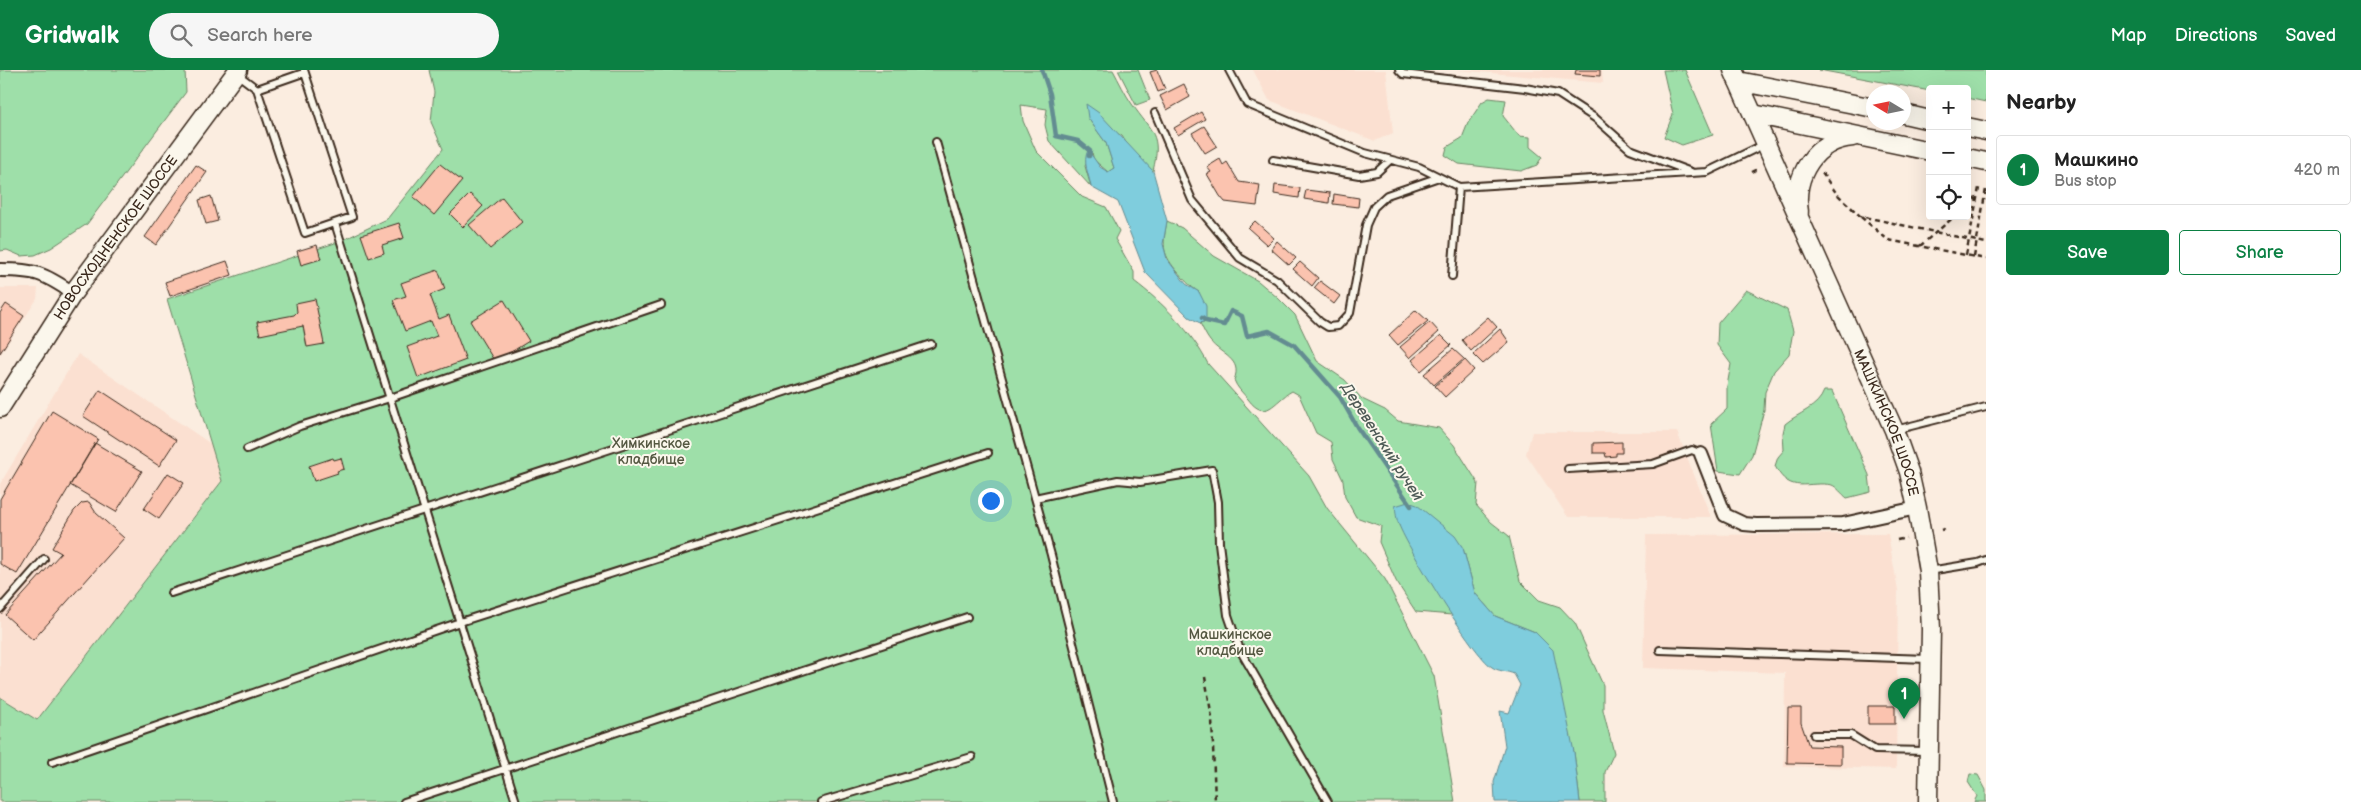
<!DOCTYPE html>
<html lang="en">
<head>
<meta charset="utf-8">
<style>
	:root { --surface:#fff; --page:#f6f6f6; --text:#222; --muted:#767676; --line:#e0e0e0; --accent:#0b8043 }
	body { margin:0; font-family:"Balsamiq Sans",sans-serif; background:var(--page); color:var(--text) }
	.controls { position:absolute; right:15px; top:15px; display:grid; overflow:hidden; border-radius:5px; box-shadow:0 5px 20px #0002 }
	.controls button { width:45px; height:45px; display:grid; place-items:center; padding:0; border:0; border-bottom:1px solid var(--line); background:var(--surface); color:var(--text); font:25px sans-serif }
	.compass { position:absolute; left:1866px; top:15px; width:45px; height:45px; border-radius:50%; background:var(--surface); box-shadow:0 5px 20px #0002; rotate:280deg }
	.you { position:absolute; left:990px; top:430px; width:18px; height:18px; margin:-12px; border:4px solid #fff; border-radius:50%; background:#1a73e8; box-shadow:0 0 0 8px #1a73e833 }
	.badge { display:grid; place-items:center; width:32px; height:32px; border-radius:50%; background:var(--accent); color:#fff; font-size:16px; font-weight:700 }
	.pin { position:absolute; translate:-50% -41px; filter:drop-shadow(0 1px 2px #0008) }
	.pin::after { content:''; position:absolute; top:26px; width:18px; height:15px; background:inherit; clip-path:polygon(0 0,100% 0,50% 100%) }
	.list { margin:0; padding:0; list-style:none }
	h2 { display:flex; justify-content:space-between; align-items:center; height:65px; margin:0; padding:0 20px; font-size:21px }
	h2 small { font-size:16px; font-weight:400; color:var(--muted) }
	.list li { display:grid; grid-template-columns:32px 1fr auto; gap:15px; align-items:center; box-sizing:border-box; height:70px; margin:0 10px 10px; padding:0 10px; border:1px solid var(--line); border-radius:5px }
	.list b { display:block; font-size:19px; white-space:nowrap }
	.list p { margin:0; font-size:16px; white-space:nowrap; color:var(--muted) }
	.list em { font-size:16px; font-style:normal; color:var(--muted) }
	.actions { display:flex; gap:10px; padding:15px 20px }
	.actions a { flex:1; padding:11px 0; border:1px solid var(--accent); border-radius:5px; text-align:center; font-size:18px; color:var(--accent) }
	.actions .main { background:var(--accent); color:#fff }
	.icon { flex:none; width:28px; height:28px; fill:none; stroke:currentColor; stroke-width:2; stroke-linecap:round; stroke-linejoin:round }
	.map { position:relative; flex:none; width:1986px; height:732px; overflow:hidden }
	header { display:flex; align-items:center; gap:30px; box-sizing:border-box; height:70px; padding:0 25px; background:var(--accent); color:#fff }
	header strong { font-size:24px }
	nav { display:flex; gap:28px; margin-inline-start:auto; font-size:18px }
	.search { width:350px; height:45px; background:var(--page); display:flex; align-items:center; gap:12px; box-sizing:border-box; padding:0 18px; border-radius:28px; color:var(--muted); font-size:19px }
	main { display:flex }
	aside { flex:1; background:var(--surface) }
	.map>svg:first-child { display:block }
	.built { fill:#fbe0d1 }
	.green { fill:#9edfa9; stroke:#6c8464 }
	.water { fill:#7fcddd; stroke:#648c91 }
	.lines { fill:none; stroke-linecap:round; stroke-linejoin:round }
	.stream { stroke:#648c91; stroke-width:4.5 }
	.building { fill:#fbc3af; stroke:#3b2a1e }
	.lane-casing { stroke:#3b2a1e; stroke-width:10 }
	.street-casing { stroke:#3b2a1e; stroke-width:16 }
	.secondary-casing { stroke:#3b2a1e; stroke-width:21 }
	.path { stroke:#3b2a1e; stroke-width:2.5; stroke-dasharray:5 4; stroke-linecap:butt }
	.lane { stroke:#fbf7ec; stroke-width:6 }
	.street { stroke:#fbf7ec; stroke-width:12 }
	.secondary { stroke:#fbf7ec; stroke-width:18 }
	.labels { text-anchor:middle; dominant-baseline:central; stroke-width:4; stroke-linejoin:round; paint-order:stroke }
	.street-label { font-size:14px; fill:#3b2a1e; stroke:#fbf7ec }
	.park-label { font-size:14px; fill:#545741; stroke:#fbf7ec }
	.water-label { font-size:15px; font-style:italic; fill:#4f5b57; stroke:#fbf7ec }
</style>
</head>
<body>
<header>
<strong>Gridwalk</strong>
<div class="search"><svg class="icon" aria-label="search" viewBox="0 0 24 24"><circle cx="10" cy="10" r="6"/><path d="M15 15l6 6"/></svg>Search here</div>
<nav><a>Map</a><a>Directions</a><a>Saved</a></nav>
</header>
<main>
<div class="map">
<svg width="1986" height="732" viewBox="0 0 1986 732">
	<rect width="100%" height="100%" fill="#fbede0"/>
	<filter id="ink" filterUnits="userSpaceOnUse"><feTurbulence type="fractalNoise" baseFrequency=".02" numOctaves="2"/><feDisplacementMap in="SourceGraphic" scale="10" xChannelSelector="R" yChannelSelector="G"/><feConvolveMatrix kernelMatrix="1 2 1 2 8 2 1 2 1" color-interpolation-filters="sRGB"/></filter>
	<g filter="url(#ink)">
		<path class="built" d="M1253,0H1386L1393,63L1375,71L1269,30Z
			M1457,0H1602L1603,13Z
			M0,218H38L37,229L0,285Z
			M78,284L211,374L222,411L37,650L0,627V414Z
			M1532,362H1677L1711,447H1568L1526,384Z
			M1888,464L1898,520L1896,699L1784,696L1785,603L1643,598L1646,465Z"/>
		<path class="green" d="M0,0H185L186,22L87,154L51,178L35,185L21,186L7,180L0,181Z
			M429,0H1113C1119,11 1125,24 1132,34C1152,63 1162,64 1153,101L1130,79L1122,66L1088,48L1106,73L1114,98L1108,102L1094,90L1092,83L1085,96L1091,117L1049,71L1045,55L1047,39L1021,35L1023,51L1036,81L1082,127L1106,137L1119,161L1115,169L1134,202V211C1163,233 1192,262 1208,294L1309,406L1327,438L1385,509L1434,606L1455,732H0V627L37,650L222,411L167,229L341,171L387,149L443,79L431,52L434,22Z
			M1118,0H1138L1150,30L1136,35Z
			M1663,0H1685L1713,65L1682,75L1664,67L1673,44Z
			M1819,0H1986V32L1967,28V19H1930V21Z
			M1489,28L1506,30L1503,46L1519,66L1530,67V77L1542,87L1537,95L1521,101L1459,94L1445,85L1447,77L1462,68L1468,53L1482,32Z
			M1167,151L1182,158L1214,186L1258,211L1278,228L1295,245L1317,291L1345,310L1362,329L1385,340L1398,351L1439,358L1454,375L1478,413L1476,435L1491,452L1509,466L1520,511L1539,530L1560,537L1575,553L1603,615V640L1614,683L1605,702V732H1580L1574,682L1535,562L1495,546L1475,523L1463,478L1399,455L1452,545L1416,542L1396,511L1379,472L1381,456L1356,447L1345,427L1343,410L1333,389L1331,372L1316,363L1299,325L1292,321C1274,331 1266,353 1248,329C1242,322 1237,318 1234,310C1243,289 1221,285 1210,271C1206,266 1203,259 1200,253L1206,251L1199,222C1189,216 1184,209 1176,200C1161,182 1163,174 1167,151Z
			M1746,220L1787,240L1793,261L1789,284L1774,301L1765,322L1764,340L1752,385L1740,404L1718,401L1711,354L1727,339V316L1731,294L1717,275L1718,253Z
			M1824,321H1832L1869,405L1871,422L1847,428C1842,424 1837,417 1832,415C1808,410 1790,426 1775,396L1778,387L1784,380L1783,363L1785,354C1798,343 1818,338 1824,321Z
			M1970,704L1978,705L1986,720V732H1974L1977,726L1968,712Z"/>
		<path class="water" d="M1086,34L1099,43L1153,101L1167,151L1163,174L1167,189L1186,214L1199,222L1206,236V251L1200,253L1189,247L1145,202L1118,132L1091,117C1089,104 1082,93 1088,80L1100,97L1108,102L1114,98L1106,73L1088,48Z
			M1408,432L1417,435L1455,466L1463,478L1475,523L1495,546L1535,562L1553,580L1574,682L1580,732H1495L1494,712L1505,676L1500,641L1509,643L1520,615L1514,604C1507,601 1497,601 1492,597C1474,586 1407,477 1399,455C1396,449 1396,442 1395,436Z"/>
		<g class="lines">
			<path class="stream" d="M1042,0L1050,24L1056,66L1078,71L1090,81L1089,86
				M1202,248L1206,251L1224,255L1231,241L1242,246L1247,266L1269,261L1294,275L1340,327L1357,357L1411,436"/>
		</g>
		<path class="building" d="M1157,0L1165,19L1158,22L1150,2Z
			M1576,0H1600V6L1575,4Z
			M1184,14L1190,27L1167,40L1160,26Z
			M1201,42L1205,49L1178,65L1174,58Z
			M1204,56L1217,76L1205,83L1192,63Z
			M1220,89L1223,95L1227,92L1239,112L1260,115L1257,136L1225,132L1220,126L1207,104L1211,102L1207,97Z
			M440,94L462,111L434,145L413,127Z
			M196,95L207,102L156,175L145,167Z
			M1275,115L1300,118L1299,128L1274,124Z
			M1306,120L1330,123L1329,133L1304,129Z
			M470,124L483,136L463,157L450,144Z
			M1334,124L1359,128L1358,137L1333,134Z
			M211,126L218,151L206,154L199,130Z
			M502,127L522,152L490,179L469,155Z
			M1255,151L1274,168L1267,175L1248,158Z
			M399,153L404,168L382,175L384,183L369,188L361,165Z
			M1277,171L1296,188L1289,195L1271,179Z
			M317,175L321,189L301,195L297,181Z
			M227,191L232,205L170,226L165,212Z
			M1300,192L1318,208L1312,216L1293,199Z
			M438,200L445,219L430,225L439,249L449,245L466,290L418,308L407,277L437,266L431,251L405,261L393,230L406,226L401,213Z
			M1320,211L1340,226L1334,234L1314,218Z
			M315,229L324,274L307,277L303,256L260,265L257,252L294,245L297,242L296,233Z
			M504,230L529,271L495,292L470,251Z
			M6,234L24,246L0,283V243Z
			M1416,240L1428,251L1398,275L1389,265Z
			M1488,247L1497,257L1471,281L1462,270Z
			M1430,252L1439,262L1410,288L1400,277Z
			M1500,259L1509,272L1483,294L1473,284Z
			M1441,265L1451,275L1421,301L1412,290Z
			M1453,279L1464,289L1434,315L1424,304Z
			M1465,290L1474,300L1445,327L1435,316Z
			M100,320L176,370L159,396L83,346Z
			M52,341L98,369L17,504L0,494V429Z
			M1622,372V383H1616V386L1606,387L1605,383H1593V373Z
			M95,373L142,401L116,442L70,415Z
			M333,388L334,390L341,388L344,399L337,401L338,403L314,411L309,396Z
			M168,403L184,413L159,449L144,439Z
			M89,432L96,443L124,468L33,570L5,545L61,483L52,478L74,441L82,433Z
			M1868,636H1895V654H1868Z
			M1788,638H1801V653L1809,676L1841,677V694L1787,693Z"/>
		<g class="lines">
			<g class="lane-casing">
				<path id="lane" d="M1229,0L1247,34L1365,83L1419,97L1459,117
					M1399,0L1403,4L1525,18L1558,24L1595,48L1630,79L1691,102
					M237,4L257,19L305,163L352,147L304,0
					M257,19L303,3
					M1155,43L1192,130L1240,188L1277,210L1320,252L1328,257L1338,256L1350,243L1366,155L1374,137L1387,125L1439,107
					M936,72L1051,485L1113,732
					M1273,90L1359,105L1377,102L1390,90
					M335,153L516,732
					M1452,206L1459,117L1707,102L1765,74
					M1895,360L1986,337
					M247,379L300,356L390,328L661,235
					M1568,399L1653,394L1692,380L1701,384
					M1035,428L1118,410L1140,412L1212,400L1218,432L1219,473L1228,545L1240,580L1328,732
					M1929,501L1978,493L1986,490
					M171,523L931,274
					M0,539L44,489
					M1660,580L1928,589
					M1814,665H1851L1875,680L1928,681
					M52,692L460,552L988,383
					M404,732L967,547
					M821,732L972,687"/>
			</g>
			<g class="street-casing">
				<path id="street" d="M0,200C36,200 43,203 73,223
					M1701,384L1725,445L1744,454L1756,455L1843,454L1917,438"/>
			</g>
			<g class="secondary-casing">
				<g id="secondary">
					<path id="s1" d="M1733,0L1894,360L1909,402L1917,438L1928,501L1931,559L1928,732"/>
					<path d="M1738,11L1874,38"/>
					<path d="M1753,44L1930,81"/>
					<path d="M1904,44L1930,50"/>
					<path d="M1967,57L1986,61"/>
					<path d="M1967,88L1986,92"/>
					<path d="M1799,142C1793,106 1815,70 1853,67"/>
					<path id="s2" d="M0,338L73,223L238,0"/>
				</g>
			</g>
			<path class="path" d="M1752,102L1760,98
				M1822,103L1837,124L1860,146L1986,173
				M1967,135L1976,128
				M1861,147L1888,170L1986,189
				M1920,176L1955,146
				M1966,185L1979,118
				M1974,187L1986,119
				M1941,460L1944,459
				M1897,470L1906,468
				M1205,607L1212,648L1215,732"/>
			<use href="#lane" class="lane"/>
			<use href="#street" class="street"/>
			<use href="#secondary" class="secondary"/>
		</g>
	</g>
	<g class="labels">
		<g class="street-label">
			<text stroke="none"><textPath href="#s2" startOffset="206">НОВОСХОДНЕНСКОЕ ШОССЕ</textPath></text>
			<text stroke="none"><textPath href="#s1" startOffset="385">МАШКИНСКОЕ ШОССЕ</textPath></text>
		</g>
		<g class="park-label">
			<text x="651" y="373">Химкинское<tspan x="651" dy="16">кладбище</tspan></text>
			<text x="1230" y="564">Машкинское<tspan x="1230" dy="16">кладбище</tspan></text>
		</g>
		<g class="water-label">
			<text transform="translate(1382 372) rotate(57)">Деревенский ручей</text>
		</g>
	</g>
</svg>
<div class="controls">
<button>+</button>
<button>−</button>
<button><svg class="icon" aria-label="locate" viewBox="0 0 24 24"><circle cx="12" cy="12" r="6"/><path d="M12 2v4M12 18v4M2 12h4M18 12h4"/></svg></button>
</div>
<svg class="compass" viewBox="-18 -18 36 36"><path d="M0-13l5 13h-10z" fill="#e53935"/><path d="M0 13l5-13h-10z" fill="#767676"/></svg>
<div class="you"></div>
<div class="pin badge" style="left:1904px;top:649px">1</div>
</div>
<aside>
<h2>Nearby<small></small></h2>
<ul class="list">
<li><span class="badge">1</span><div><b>Машкино</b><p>Bus stop</p></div><em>420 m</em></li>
</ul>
<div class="actions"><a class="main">Save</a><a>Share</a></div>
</aside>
</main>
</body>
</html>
